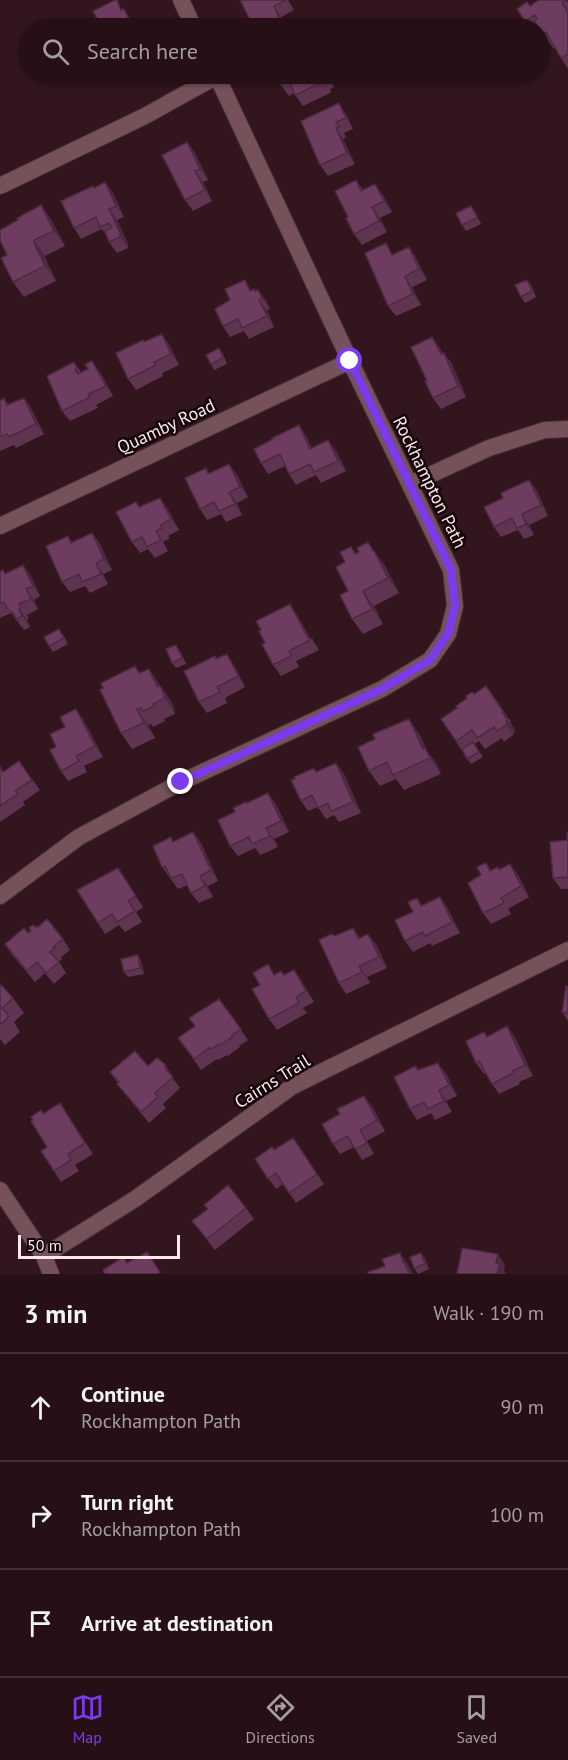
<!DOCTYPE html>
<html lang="en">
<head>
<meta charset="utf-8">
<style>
	:root { --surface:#261016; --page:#321e23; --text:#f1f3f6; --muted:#a49da1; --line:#423035; --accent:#7c3aed }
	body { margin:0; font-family:"PT Sans",sans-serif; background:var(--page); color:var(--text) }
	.scale { position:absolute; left:18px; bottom:15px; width:162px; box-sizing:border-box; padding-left:6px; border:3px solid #fde7eb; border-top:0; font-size:16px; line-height:21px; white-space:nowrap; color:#fde7eb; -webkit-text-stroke:4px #120609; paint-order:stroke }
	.stop { position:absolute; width:18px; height:18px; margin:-14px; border:4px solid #7c3aed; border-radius:50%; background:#fff }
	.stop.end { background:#7c3aed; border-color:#fff; box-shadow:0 2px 6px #0008 }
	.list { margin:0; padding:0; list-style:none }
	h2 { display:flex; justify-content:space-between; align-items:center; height:78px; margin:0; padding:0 24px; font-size:26px }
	h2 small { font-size:20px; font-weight:400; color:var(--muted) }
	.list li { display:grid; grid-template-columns:39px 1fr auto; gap:18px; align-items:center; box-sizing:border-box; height:108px; padding:0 24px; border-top:2px solid var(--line) }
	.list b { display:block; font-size:22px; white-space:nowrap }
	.list p { margin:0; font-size:20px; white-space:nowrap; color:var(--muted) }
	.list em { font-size:20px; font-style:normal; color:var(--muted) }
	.icon { flex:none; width:33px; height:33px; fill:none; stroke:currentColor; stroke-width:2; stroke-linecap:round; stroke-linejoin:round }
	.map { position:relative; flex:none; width:568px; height:1274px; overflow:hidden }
	.search { position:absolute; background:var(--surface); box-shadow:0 2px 4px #0004; left:18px; right:18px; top:18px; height:66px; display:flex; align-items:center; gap:15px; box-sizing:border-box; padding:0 21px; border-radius:33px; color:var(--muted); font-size:22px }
	.sheet { height:402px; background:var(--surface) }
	nav { display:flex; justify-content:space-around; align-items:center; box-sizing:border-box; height:84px; border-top:2px solid var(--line); background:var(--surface); font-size:16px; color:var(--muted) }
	nav a { display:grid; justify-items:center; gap:3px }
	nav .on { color:var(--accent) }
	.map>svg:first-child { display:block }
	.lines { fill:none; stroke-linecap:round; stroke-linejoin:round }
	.minor-casing { stroke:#473035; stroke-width:18 }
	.minor { stroke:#75525a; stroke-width:16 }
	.wall { fill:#5f3451 }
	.shaded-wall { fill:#4d2a42 }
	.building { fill:#6e3c5e; stroke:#4d2a42; stroke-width:1.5 }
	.route { stroke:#7c3aed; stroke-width:8 }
	.labels { text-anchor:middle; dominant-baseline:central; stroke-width:5; stroke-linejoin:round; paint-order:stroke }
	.street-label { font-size:18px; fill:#fde7eb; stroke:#120609 }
</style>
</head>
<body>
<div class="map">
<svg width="568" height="1274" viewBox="0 0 568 1274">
	<rect width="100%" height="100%" fill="#33151d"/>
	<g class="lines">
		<g class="minor-casing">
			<path id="minor" d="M181,0L194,28
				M0,186L145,116L217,76
				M410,484L489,448L545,430L568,429
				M0,526L350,361
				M0,896L79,837L181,782L382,689L430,660L448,634L455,606L451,570L350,361L216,74
				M0,1190L44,1256L51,1274
				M44,1256L135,1199L293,1086L568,950"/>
		</g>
		<use href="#minor" class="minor"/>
	</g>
	<path class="wall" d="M240,0H288L294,10L281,17L287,28H254Z
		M566,0L568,2V69L555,48L554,49L542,33L540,34V28H530L517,9Z
		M276,74H328L334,87L330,89L331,92L328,94L303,106L294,93L289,96L281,85Z
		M346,114L353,129L344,133L346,137L343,139L355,164L328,176L320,165L301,121Z
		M187,142L195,153L208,180L203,182L212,201L193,211L185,200Z
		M356,180L363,190L383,195L392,212L380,218L387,232L362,245L354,234L348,217Z
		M105,182L113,193L124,217L117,220L128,244V248L117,253L109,242L107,237L102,229L81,239L74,228L95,187Z
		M41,205L52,221L65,246L45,256V258L56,281L24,297L13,282L7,255L18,220Z
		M471,206L475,211L481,224L466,231L462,225Z
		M409,247L416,258L427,280L412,287L421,305L396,316L388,306L394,254Z
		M527,280L531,285L536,297L525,303L521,297Z
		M252,290L255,291L258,290L266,301L270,309L267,310L274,327L249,339L244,331L230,337L223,326Z
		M432,337L443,354L444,353L452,364L466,397L441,409L433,398L427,381Z
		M145,342L169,344L179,365L162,373L163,376L136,390L128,379Z
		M219,348L223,354L227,364L214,370L211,364Z
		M74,362L81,372H100L113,396L96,405L98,408L70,421L62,411Z
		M4,398L9,405L24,398L31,408L44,434L16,448L14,445L0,451V401Z
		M306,436L312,448L336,451L346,471L321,483L316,475L296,485L289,474L285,466L268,474L261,463Z
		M206,468L209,474L237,475L248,497L237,503L242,515L226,522L221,514L207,520L200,509Z
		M529,480L537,491L548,516L529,525L534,535L524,539L518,530L501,537L494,527L503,498Z
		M136,502L140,507L167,508L179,530L168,536L170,538L163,542L168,551L155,558L148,549L140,553L132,542Z
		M92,533L100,544L112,570L103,574L108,584L90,593L85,586L70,592L62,582L68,536L72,542Z
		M368,542L385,566L399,593L374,606L383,624L363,634L352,619L345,562L351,547L356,553L359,552Z
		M0,572L6,574L31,576L40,596L34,600L38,609L27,615L29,619H27L30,627L24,630L11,613L0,618Z
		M297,615L310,638L312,639L319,650L296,661L299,667L281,676L273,665L265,643Z
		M63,634L68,644L53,652L49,646Z
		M180,650L186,664L176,668L172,663Z
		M217,659L234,665L245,687L225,698L227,703L207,713L199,702Z
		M135,666L140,673L149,669L172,703L175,714L164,719L165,721L153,727L151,724L148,725L155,738L132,749L121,733Z
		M486,686L511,722H510L515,730L513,735L504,742L502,738L485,749L479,741L475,744L483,757L471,764L441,719Z
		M83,719L103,757L84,766L87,772L68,781L61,771L56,747Z
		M420,735L427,751L436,763L441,774L404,790L396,779L380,786L369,771Z
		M19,761L40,790L23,802L25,805L0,822V766L3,772Z
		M336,763L344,774L361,813L339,822L334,815L326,819L318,807L308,811L301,801L317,772Z
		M268,793L276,804L289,832L274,839L278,847L260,855L255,848L238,856L230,846L235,812L247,803Z
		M193,832L201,843L218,881L208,886L213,897L199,903L191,893L188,885L178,889L162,867L174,842Z
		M568,832V889H561L553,878L567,840Z
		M486,863L491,870L500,869L510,864L518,875L529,897L508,909L511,914L491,924L483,913L481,875Z
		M118,868L143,907L136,912L142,922L125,932L119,925L105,934L98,923Z
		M440,897L447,907L460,933L432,946L430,943L413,952L405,941L417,898L422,905Z
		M35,927H38L63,939L70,950L61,957L62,959L59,962L66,973L54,984L45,973L35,982L12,955L5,944L28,933Z
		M353,928L360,938L376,944L387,968L367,977L370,983L346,994L339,983L335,936Z
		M141,961L144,974L128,977L124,972Z
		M294,970L301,980L314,1002L303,1008L307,1013L277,1030L269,1019L275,975H284Z
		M0,984L13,998L24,1013L14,1022L20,1032L5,1045L0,1039Z
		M568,986V1021L562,1012Z
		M219,999L248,1040L239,1046L240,1047L228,1056L227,1055L218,1060L217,1059L201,1070L178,1038L195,1026Z
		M487,1036L515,1037L533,1076L519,1082L520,1084L499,1094L485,1073L484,1074L476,1063Z
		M148,1066L172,1075V1077L180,1088L163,1104L166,1108L149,1123L125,1094L110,1072Z
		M418,1070L446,1073L457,1096L446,1101L452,1112L435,1120L431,1113L417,1120L410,1109Z
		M372,1106L385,1131L367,1141L374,1154L362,1160L354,1147L340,1154L333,1144Z
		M43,1114H67L93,1154L75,1165L79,1171L61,1182L54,1171L47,1147Z
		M293,1138L324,1184L296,1203L283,1184L276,1189L255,1159L274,1150Z
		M204,1205L246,1208L254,1219L215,1250L192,1221L207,1209Z
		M421,1253L425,1258L429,1269L418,1274L414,1268Z"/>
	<path class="shaded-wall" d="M274,6L281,17L287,28L279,17Z
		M124,9L131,20L135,28H133Z
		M325,74H328L334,87L327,76Z
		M339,103L346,114L353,129L346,118Z
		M336,128L343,139L355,164L347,153Z
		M187,142L195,153L208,180L200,169Z
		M195,171L203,182L212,201L205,190Z
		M105,182L113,193L124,217L116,206Z
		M375,184L383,195L392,212L384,201Z
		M41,205L52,221L65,246L54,231Z
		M372,207L380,218L387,232L379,221Z
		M109,209L117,220L128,244V248L120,237Z
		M34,240L45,256V258L56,281L45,266L34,243Z
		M409,247L416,258L427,280L419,269Z
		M405,276L412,287L421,305L413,294Z
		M258,290L266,301L270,309L262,298Z
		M259,300L267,310L274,327L267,316Z
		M162,334L169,344L179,365L171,354Z
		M432,337L440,348L448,365L441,354Z
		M444,353L452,364L466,397L458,386Z
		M92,361L100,372L113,396L106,386Z
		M24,398L31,408L44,434L36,424Z
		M299,425L306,436L317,460L310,449Z
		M328,440L336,451L346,471L338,461Z
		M229,464L237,475L248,497L240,487Z
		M529,480L537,491L548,516L541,505Z
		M229,492L237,503L242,515L235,504Z
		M160,498L167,508L179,530L171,519Z
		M522,514L529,525L534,535L526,524Z
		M92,533L100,544L112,570L104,559Z
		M368,542L385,566L399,593L388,578Z
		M96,563L103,574L108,584L101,574Z
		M23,565L31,576L40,596L33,586Z
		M26,589L34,600L38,609L31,599Z
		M363,591L374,606L383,624L372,609Z
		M290,604L297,615L310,640H309Z
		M19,609L27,619L30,627L22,616Z
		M227,654L234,665L245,687L238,676Z
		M149,669L172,703L175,714L157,686Z
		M76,709L83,719L103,757L95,746Z
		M137,709L148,725L155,738L144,723Z
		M502,712L515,730L513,735L506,725Z
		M409,719L420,735L427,751L436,763L441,774L423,749Z
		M336,763L344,774L361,813L353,802Z
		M268,793L276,804L289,832L281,821Z
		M266,828L274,839L278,847L270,836Z
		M193,832L201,843L218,881L211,870Z
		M510,864L518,875L529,897L521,886Z
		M200,876L208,886L213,897L205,886Z
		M440,897L447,907L460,933L452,922Z
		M368,934L376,944L387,968L379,957Z
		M138,955L141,961L144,974L140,968Z
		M359,966L367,977L370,983L362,972Z
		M294,970L301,980L314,1002L306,991Z
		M507,1026L515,1037L533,1076L525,1065Z
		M438,1063L446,1073L457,1096L449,1085Z
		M165,1064L172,1075V1079L165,1068Z
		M439,1090L446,1101L452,1112L444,1101Z
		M364,1096L372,1106L385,1131L377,1120Z
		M360,1130L367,1141L374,1154L367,1143Z
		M400,1253L408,1264L413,1274H409Z
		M421,1253L425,1258L429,1269L425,1264Z
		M498,1254L505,1265L504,1271L506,1274H497L496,1263Z"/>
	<path class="building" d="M115,0H117L121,10L124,9L133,28H87V27L98,21L93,11Z
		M240,0H286L274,6L279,17L257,28H254Z
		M539,0H566L562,3L568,12V54L561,58L546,32L543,34L534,21L537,19L535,15L525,21L517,9L527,2L530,6Z
		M276,74H325L327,76L322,78L323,81L321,83L295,95L289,81L281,85Z
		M339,103L346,118L336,122L339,127L336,128L347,153L320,165L301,121Z
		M187,142L200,169L195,171L205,190L185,200L162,155Z
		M356,180L361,191L375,184L384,201L372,207L379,221L354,234L346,218L348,217L335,191Z
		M105,182L116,206L109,209L120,233V237L109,242L105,231L112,228L109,223L100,227L96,217L74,228L61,201L93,186L94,188Z
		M41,205L54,231L34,240V243L45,266L13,282L1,258L7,255L0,240V230L18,220L17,218Z
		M471,206L477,218L462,225L456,213Z
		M386,243L392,255L409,247L419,269L405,276L413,294L388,306L365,253Z
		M245,280L250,291L254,289L255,291L258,290L262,298L259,300L267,316L242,328L238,319L223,326L215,309L230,300L225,289Z
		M527,280L532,291L521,297L515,285Z
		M162,334L171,354L154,362L156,365L128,379L116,353L143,340L144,342Z
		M432,337L441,354L444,353L458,386L433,398L425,381H427L411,347Z
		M219,348L223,358L211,364L206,355Z
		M92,361L106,386L88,394L90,397L62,411L47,376L74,362L77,368L75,369L76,372L78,371V374L88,369L85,364Z
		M4,398L7,405L24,398L36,424L9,437L7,434L0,437V401Z
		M299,425L310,449L328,440L338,461L314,472L310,464L289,474L280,454L261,463L254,449L273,439L272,438Z
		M229,464L240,487L229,492L235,504L219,511L214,502L200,509L185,478L206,468L208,474Z
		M529,480L541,505L522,514L526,524L517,528L512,518L494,527L484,507L503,498L501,493Z
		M160,498L171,519L161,525L162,528L156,531L161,540L147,547L142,537L132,542L116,512L136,502L139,507Z
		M92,533L104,559L96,563L101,574L82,582L79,574L62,582L46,546L68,536L71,543Z
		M368,542L373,551H374L388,578L363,591L372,609L352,619L340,595L348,591L336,567L345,562L340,552L351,547L355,554L359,552L357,548Z
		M23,565L33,586L26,589L31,599L19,604L21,608L19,609L22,616L16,619L14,614L8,609L4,602L0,604V572L3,570L5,574Z
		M290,604L308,638L312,639L289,651L291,656L273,665L262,644L265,643L259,631L261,630L256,621Z
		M59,629L64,638L49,646L44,637Z
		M176,645L182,658L172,663L166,649Z
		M227,654L238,676L217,687L220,692L199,702L184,671L215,656L216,659Z
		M135,666L139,673L149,669L157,686L161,687L165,698L153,704L154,706L143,711L141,708L137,709L144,723L121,733L100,690L103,688L101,683Z
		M486,686L503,711L502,712L507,719L506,725L497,731L494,727L477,738L472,730L456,741L441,719L457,708L456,706L467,698L466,696L472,692L474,694Z
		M76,709L95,746L76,756L79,761L61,771L50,750L56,747L50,734L65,727L60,717Z
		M409,719L423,749L425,748L430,758L393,775L387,762L369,771L358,747L375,739L373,734Z
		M473,742L479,752L467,759L462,749Z
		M19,761L32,780L15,791L18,794L0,806V767L3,772Z
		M336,763L353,802L331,811L328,803L318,808L312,795L301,801L291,780L295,779L294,777L314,768L316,772Z
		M268,793L281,821L266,828L270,836L252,844L249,837L230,846L218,820L235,812L233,808L246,802L247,803Z
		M193,832L211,870L200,876L205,886L191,893L182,874L171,878L165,866L162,867L153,846L171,837L173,842Z
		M567,832H568V877L553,878L550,842L567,840Z
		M486,863L490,871L498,867L499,870L510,864L521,886L501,898L504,903L483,913L468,883L481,875L477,867Z
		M118,868L136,896L128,901L135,911L117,922L112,914L98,923L77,890Z
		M440,897L452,922L425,936L423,932L405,941L395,920L413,912L408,902L417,898L421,906Z
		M47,919L63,939L53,947L55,948L50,952L59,962L46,973L37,962L27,971L5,944L24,928L28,933L31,931L29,928L33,925L35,927L37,926L38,927Z
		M353,928L358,939L368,934L379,957L359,966L362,972L339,983L319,940L331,934L335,936Z
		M138,955L140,968L124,972L121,959Z
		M268,964L274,975L281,971L284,975L294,970L306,991L296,997L299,1003L269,1019L252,989L260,985L253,973Z
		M0,984L13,998L2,1008L9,1016L0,1025Z
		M566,986H568V1013L562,1012Z
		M219,999L241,1029L232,1035V1037L220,1045L219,1044L211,1049L209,1048L194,1059L178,1038L195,1026L189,1018Z
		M507,1026L525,1065L512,1071L513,1073L492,1084L479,1061L476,1063L466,1041L484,1032L487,1037Z
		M135,1051L148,1066L157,1058L165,1064V1068L173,1077L155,1093L158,1097L141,1112L117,1084L119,1082L110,1072Z
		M438,1063L449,1085L439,1090L444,1101L428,1109L424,1102L410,1109L394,1077L415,1066L418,1070Z
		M364,1096L377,1120L360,1130L367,1143L355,1149L348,1136L333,1144L322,1124L340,1114L337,1109Z
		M60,1103L85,1143L68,1154L71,1160L54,1171L41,1151L47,1147L31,1121L33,1120L31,1117L41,1110L43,1114Z
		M293,1138L317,1174L289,1193L276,1173L268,1179L255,1159L272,1147L274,1150Z
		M228,1185L246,1208L207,1239L192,1221L208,1209L204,1205Z
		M462,1248L498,1254L496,1263L499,1264L497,1274H457Z
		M147,1252L160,1272L158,1274H105L103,1270L123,1257L127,1263Z
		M400,1253L403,1262L404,1261L409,1274H368V1272L385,1266L382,1259Z
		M421,1253L425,1264L414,1268L410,1257Z"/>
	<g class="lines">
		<path class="route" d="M181,782L382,689L430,660L448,634L455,606L451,570L350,361"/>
	</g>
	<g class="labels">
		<g class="street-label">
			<text transform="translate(166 426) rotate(-25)">Quamby Road</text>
			<text transform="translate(430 482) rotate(64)">Rockhampton Path</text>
			<text transform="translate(272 1081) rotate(-32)">Cairns Trail</text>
		</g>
	</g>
</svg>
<div class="scale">50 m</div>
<div class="stop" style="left:350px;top:361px"></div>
<div class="stop end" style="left:181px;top:782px"></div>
<div class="search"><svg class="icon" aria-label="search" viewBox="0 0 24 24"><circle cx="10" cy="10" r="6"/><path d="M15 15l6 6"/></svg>Search here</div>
</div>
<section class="sheet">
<h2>3 min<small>Walk · 190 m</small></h2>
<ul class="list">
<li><svg class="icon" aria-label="ahead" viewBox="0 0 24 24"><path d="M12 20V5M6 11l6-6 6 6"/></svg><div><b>Continue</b><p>Rockhampton Path</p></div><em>90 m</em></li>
<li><svg class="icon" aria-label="right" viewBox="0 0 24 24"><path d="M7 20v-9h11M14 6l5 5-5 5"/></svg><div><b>Turn right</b><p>Rockhampton Path</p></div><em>100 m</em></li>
<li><svg class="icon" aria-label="arrive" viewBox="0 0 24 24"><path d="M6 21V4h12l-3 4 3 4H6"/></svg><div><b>Arrive at destination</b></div></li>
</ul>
</section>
<nav>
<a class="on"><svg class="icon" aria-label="map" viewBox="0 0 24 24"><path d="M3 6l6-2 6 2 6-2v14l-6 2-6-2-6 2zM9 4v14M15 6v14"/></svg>Map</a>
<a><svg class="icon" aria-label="directions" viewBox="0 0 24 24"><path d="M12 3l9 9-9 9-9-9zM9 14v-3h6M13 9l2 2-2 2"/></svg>Directions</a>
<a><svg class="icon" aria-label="saved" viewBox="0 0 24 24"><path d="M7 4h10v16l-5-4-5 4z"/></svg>Saved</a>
</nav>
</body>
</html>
